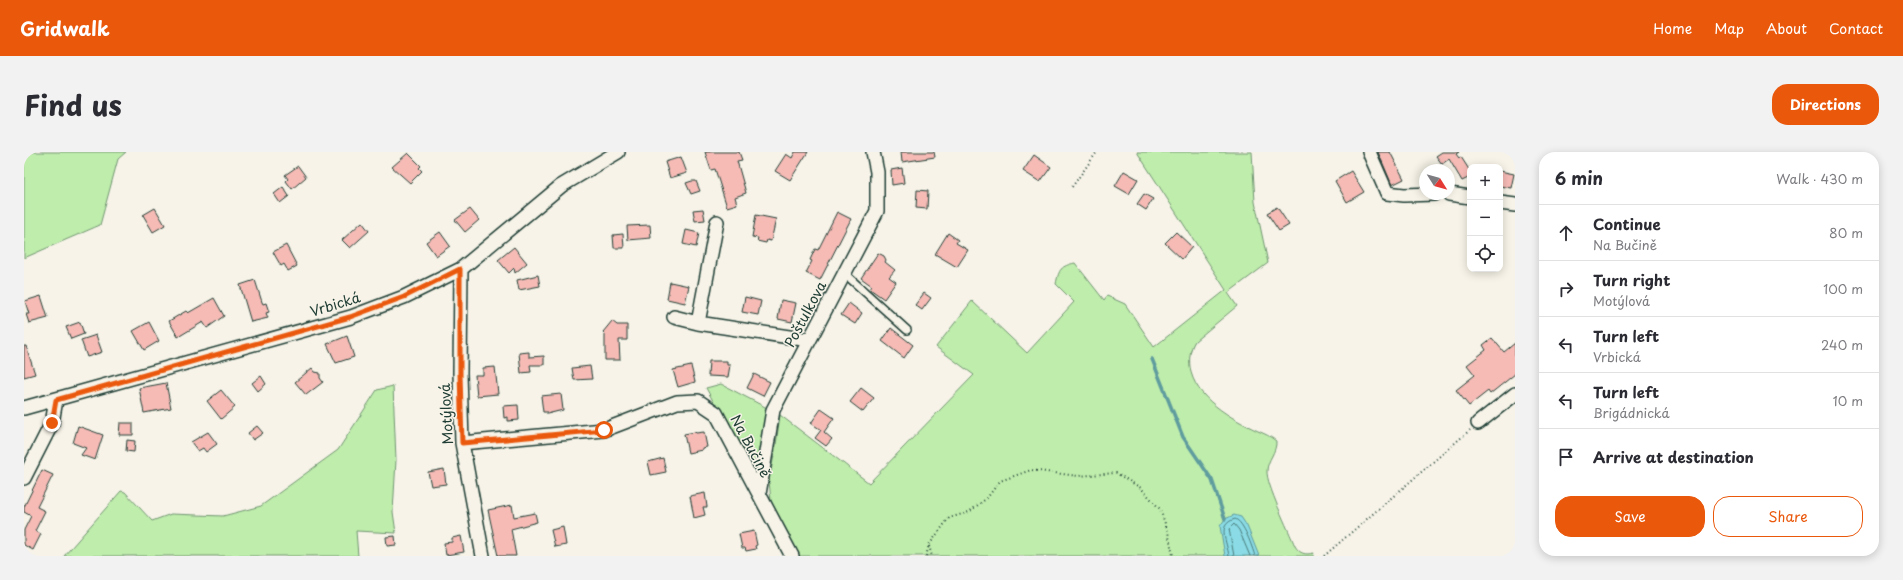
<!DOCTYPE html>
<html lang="en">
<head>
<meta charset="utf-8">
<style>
	:root { --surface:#fff; --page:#f2f2f3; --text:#2b2b33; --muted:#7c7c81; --line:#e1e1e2; --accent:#ea580c }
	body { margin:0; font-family:"Playpen Sans",sans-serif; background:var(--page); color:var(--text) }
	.controls { position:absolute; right:12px; top:12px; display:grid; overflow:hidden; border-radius:8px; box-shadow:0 2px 10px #0003 }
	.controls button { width:36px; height:36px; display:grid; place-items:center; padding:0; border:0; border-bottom:1px solid var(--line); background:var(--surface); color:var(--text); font:20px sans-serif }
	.compass { position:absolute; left:1395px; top:12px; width:36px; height:36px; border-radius:50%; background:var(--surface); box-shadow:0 2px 10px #0003; rotate:127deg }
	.stop { position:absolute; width:12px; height:12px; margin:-9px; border:3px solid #ea580c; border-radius:50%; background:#fff }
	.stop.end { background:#ea580c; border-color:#fff; box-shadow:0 1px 4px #0008 }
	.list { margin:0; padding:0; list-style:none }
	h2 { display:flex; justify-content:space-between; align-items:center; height:52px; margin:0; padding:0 16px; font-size:17px }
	h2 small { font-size:13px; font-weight:400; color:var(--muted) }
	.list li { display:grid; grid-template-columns:26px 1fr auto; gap:12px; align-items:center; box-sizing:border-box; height:56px; padding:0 16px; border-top:1px solid var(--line) }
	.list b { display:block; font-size:15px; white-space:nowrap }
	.list p { margin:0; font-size:13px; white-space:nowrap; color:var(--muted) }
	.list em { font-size:13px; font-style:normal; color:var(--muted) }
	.actions { display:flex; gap:8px; padding:12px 16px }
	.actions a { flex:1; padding:9px 0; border:1px solid var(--accent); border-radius:16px; text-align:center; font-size:14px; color:var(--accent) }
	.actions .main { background:var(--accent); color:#fff }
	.icon { flex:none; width:22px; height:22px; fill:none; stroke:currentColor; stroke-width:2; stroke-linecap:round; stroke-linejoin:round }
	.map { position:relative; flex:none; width:1491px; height:404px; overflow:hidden; border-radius:16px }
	header { display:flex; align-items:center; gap:24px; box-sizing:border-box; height:56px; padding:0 20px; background:var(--accent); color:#fff }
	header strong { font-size:19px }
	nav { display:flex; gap:22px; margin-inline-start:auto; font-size:14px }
	.intro { display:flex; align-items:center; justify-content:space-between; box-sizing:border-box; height:96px; padding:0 24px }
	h1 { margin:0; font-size:28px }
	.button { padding:10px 18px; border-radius:16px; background:var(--accent); color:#fff; font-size:14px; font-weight:700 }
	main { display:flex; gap:24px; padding:0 24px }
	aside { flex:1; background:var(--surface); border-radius:16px; box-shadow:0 2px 10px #0003 }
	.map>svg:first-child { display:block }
	.green { fill:#bfedac; stroke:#6f9570 }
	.water { fill:#8adbe5; stroke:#5f9c9e }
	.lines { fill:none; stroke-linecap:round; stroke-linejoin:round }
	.shore { stroke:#4a7c7b; stroke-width:1 }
	.stream { stroke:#5f9c9e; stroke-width:3.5 }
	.building { fill:#f7bbb6; stroke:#1f3d34 }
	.lane-casing { stroke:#1f3d34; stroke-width:10 }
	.street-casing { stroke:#1f3d34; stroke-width:16 }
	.path { stroke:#1f3d34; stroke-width:2; stroke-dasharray:1 3; stroke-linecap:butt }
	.lane { stroke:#f7f3e8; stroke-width:7 }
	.street { stroke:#f7f3e8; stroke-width:13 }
	.route { stroke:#ea580c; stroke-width:5 }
	.labels { text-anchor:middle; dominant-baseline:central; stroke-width:3; stroke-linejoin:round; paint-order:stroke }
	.street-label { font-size:14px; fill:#1f3d34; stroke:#f7f3e8 }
</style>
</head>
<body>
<header>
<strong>Gridwalk</strong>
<nav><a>Home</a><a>Map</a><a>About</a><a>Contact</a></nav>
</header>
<div class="intro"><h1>Find us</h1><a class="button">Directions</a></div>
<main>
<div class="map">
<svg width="1491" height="404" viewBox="0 0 1491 404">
	<rect width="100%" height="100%" fill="#f7f3e8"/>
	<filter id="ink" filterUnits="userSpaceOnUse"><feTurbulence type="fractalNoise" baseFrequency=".025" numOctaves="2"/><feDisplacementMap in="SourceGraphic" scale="8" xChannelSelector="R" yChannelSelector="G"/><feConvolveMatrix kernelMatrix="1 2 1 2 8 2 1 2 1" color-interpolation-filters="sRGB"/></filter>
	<g filter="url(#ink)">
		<path class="green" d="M0,0H102L94,7L76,73L0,106Z
			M1113,0H1228L1231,50L1244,111L1204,141L1213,154L1171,189C1166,197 1165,205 1166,215C1170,246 1208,267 1234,279C1241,282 1246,284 1252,289C1253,300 1243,308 1243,319C1242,332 1265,379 1271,394C1276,402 1281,403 1290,401L1289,404H773L759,379L747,349L745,329L752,293L756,263L845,331L950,223L912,195L948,149L1003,201L1050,150L1032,132C1035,117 1037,114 1051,111L1080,148L1083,144L1101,152L1130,195L1202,138Z
			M697,232L743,256L736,309H722L682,236Z
			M369,234L372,308L369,360L372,381L332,379L334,404H40L97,339L101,340L128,369L147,362L199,364L237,354L314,298L353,238Z"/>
		<path class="water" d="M1210,363L1217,365L1223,374L1235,404H1201L1196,374L1201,367Z"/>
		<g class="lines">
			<path class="shore" d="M1205,404C1203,389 1192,373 1211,367C1220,370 1228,395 1231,404
				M1210,404L1205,377L1210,372L1215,378L1226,404"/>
			<path class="stream" d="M1128,207L1159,285L1188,328L1201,367"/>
		</g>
		<path class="building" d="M681,0H715L718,8L713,9L722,41L711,45L713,52L703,55L691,17L687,18Z
			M771,0H784L766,28L751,19L762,2L768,6Z
			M877,0H910L911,5L878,10Z
			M1354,0H1366L1380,27L1368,33Z
			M1418,0H1435L1432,2L1435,6L1437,5L1446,19V25L1438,29L1425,7L1418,12L1412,4Z
			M384,1L397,14L395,16L398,19L386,31L368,15Z
			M1010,3L1027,15L1016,30L999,19Z
			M657,5L663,21L646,26L641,10Z
			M274,14L282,25L268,37L262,29L264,27L261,23Z
			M878,16L880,31L868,33L867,18Z
			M1100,19L1114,27L1105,42L1091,34Z
			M1327,19L1340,40L1323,50L1311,29Z
			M1476,19L1490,22L1487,36L1476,34Z
			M668,29H672L676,39L667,42L662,31Z
			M259,35L265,44L256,51L250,42Z
			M893,38L904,39L903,57L892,56Z
			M1120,42L1129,47L1122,58L1113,52Z
			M1253,55L1265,73L1255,79L1243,61Z
			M131,56L141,73L129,80L119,63Z
			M446,57L455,68L441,80L431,68Z
			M679,57L681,68L671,69L669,58Z
			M813,60L827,67L796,128L782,121L788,109L786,108L791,97L794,98Z
			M732,63L752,67L747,89L743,88L742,91L733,89L734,86L728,85Z
			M338,70L345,79L326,96L318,88Z
			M626,73L627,86L604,88L603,74Z
			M662,78L675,81L672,95L659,92Z
			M416,80L426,94L412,104L402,90Z
			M1152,80L1168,95L1158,107L1141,91Z
			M924,81L934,88L932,91L944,98L933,115L911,102Z
			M599,82L600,96H590L589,83Z
			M262,93L273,114L264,119L260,112L257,114L249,100Z
			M490,95L503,111L491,121L490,116L485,121L474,108Z
			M854,101L860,104L862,108L861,110L871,118L865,125L872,130L860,147L846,137L848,134L837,126Z
			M514,123L516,134L495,138L493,128Z
			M231,128L238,150L239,152L242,151L245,160L242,161L244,166L227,170L216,133Z
			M646,130L665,134L661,151L643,147Z
			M900,141L907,146L898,158L891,153Z
			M17,144L24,166L5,171L2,162H5L1,149Z
			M721,145L737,149L734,163L718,160Z
			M190,146L200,164L183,176L179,170L154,185L145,169L162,159L164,161Z
			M757,148L772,151L768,170L754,167Z
			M825,151L838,161L831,172L817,163Z
			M588,169L593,173H603V188H595L596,208H581V182L579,180Z
			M56,170L60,182L47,187L42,175Z
			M125,170L135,189L120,198L109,179Z
			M867,176L889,193L880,206L858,189Z
			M72,183L78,200L63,205L57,188Z
			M323,184L330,205L312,211L303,192Z
			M1468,186L1480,200L1491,191V222L1466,242L1464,239L1445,254L1432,238L1451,223L1443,213L1462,198L1459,193Z
			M0,194H2L11,222L0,225Z
			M505,200V205L520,204V213H506L507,220L497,221L495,201Z
			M685,209H703V213H706L704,225L684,224Z
			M566,214L568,227L550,228L548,216Z
			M667,214L671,230L654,235L649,218Z
			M471,215L474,242L453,244L451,223H459V216Z
			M288,216L291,220L296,221V226L299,230L282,243L271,230Z
			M730,222L746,230L739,244L723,236Z
			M237,224L242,232L234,239L228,231Z
			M142,231L147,256L120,261L115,236Z
			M837,236L850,246L839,260L826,250Z
			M197,238L211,255L197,267L183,249Z
			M537,242L539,258L523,262V260H519L517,244Z
			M494,253L495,268L484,269V265L480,266L479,254Z
			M797,257L810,266L800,280L808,287L802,294L791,286L797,278L787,271Z
			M96,271H109V283H95Z
			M54,274L79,283L71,308L57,303L62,296L49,291Z
			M233,274L239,281L229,288L224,281Z
			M184,280L193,292L182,300L179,296L174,299L167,290Z
			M671,280L672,281L680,280L683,295L678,296V298L664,301L660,282Z
			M103,288L111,289L110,300L102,299Z
			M639,306L642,320L627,323L624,310Z
			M420,317L422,332L407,334L404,320Z
			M18,318L29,323L13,355L21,359L11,379L17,382L9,398L0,393V378L7,364L0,360V355Z
			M681,341L683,355H679L681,363L670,366L666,344Z
			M488,353L490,365L511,361L513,370L487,377L492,404H474L464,358Z
			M539,375L542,393L531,395L527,378Z
			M730,379L733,393L731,394L732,397L722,399L721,396H718L715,382Z
			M371,384L372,393L363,394L362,385Z
			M437,384L440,400L422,403L420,391L428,390V386Z"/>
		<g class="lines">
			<g class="lane-casing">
				<path id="lane" d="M821,122L883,178"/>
			</g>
			<g class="street-casing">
				<path id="street" d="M1345,0L1363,41L1380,43L1410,42
					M1425,42L1446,45
					M1476,51L1491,53
					M693,70L674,171L785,188
					M437,117L436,221L438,291L459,404
					M650,165L674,171
					M0,256L327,165L380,145L437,117L537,34L594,0
					M1454,271L1491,242
					M438,291L580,278L653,250L674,249L692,261L768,404
					M0,326L28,271L32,248
					M735,342L749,258L853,59V20L849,0"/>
			</g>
			<path class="path" d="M1048,35L1073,0
				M905,394L908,404
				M902,404L905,393L925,366L945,360L963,346L976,329L1007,318L1054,324L1092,321L1117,336L1136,357L1144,380L1149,404
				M1300,404L1446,278"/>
			<use href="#lane" class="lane"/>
			<use href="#street" class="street"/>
		</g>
	</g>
	<g class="lines" filter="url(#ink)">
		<path class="route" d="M28,271L32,248L326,165L380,145L436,117V222L438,291L580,278"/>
	</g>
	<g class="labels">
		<g class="street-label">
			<text transform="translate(311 152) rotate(-17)">Vrbická</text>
			<text transform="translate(781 162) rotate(-62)">Poštulkova</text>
			<text transform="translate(422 262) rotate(-93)">Motýlová</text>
			<text transform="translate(727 294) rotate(62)">Na Bučině</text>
		</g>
	</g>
</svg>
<div class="controls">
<button>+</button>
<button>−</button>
<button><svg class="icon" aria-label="locate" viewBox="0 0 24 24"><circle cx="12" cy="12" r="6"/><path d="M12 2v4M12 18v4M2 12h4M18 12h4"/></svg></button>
</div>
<svg class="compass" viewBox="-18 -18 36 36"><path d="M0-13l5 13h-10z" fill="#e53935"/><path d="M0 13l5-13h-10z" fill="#7c7c81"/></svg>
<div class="stop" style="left:580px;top:278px"></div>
<div class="stop end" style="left:28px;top:271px"></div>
</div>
<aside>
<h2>6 min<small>Walk · 430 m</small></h2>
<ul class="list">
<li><svg class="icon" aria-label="ahead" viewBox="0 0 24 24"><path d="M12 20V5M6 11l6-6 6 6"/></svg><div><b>Continue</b><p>Na Bučině</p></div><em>80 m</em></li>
<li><svg class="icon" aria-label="right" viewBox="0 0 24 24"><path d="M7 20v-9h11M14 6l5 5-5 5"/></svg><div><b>Turn right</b><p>Motýlová</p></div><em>100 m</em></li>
<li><svg class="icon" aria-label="left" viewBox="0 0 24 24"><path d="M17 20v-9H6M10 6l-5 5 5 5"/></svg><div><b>Turn left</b><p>Vrbická</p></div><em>240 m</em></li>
<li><svg class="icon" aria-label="left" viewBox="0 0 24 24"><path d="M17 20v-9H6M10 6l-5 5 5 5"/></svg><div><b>Turn left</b><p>Brigádnická</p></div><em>10 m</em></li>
<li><svg class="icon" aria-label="arrive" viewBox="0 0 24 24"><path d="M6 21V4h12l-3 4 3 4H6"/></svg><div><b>Arrive at destination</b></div></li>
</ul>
<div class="actions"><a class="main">Save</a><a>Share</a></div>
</aside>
</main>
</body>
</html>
